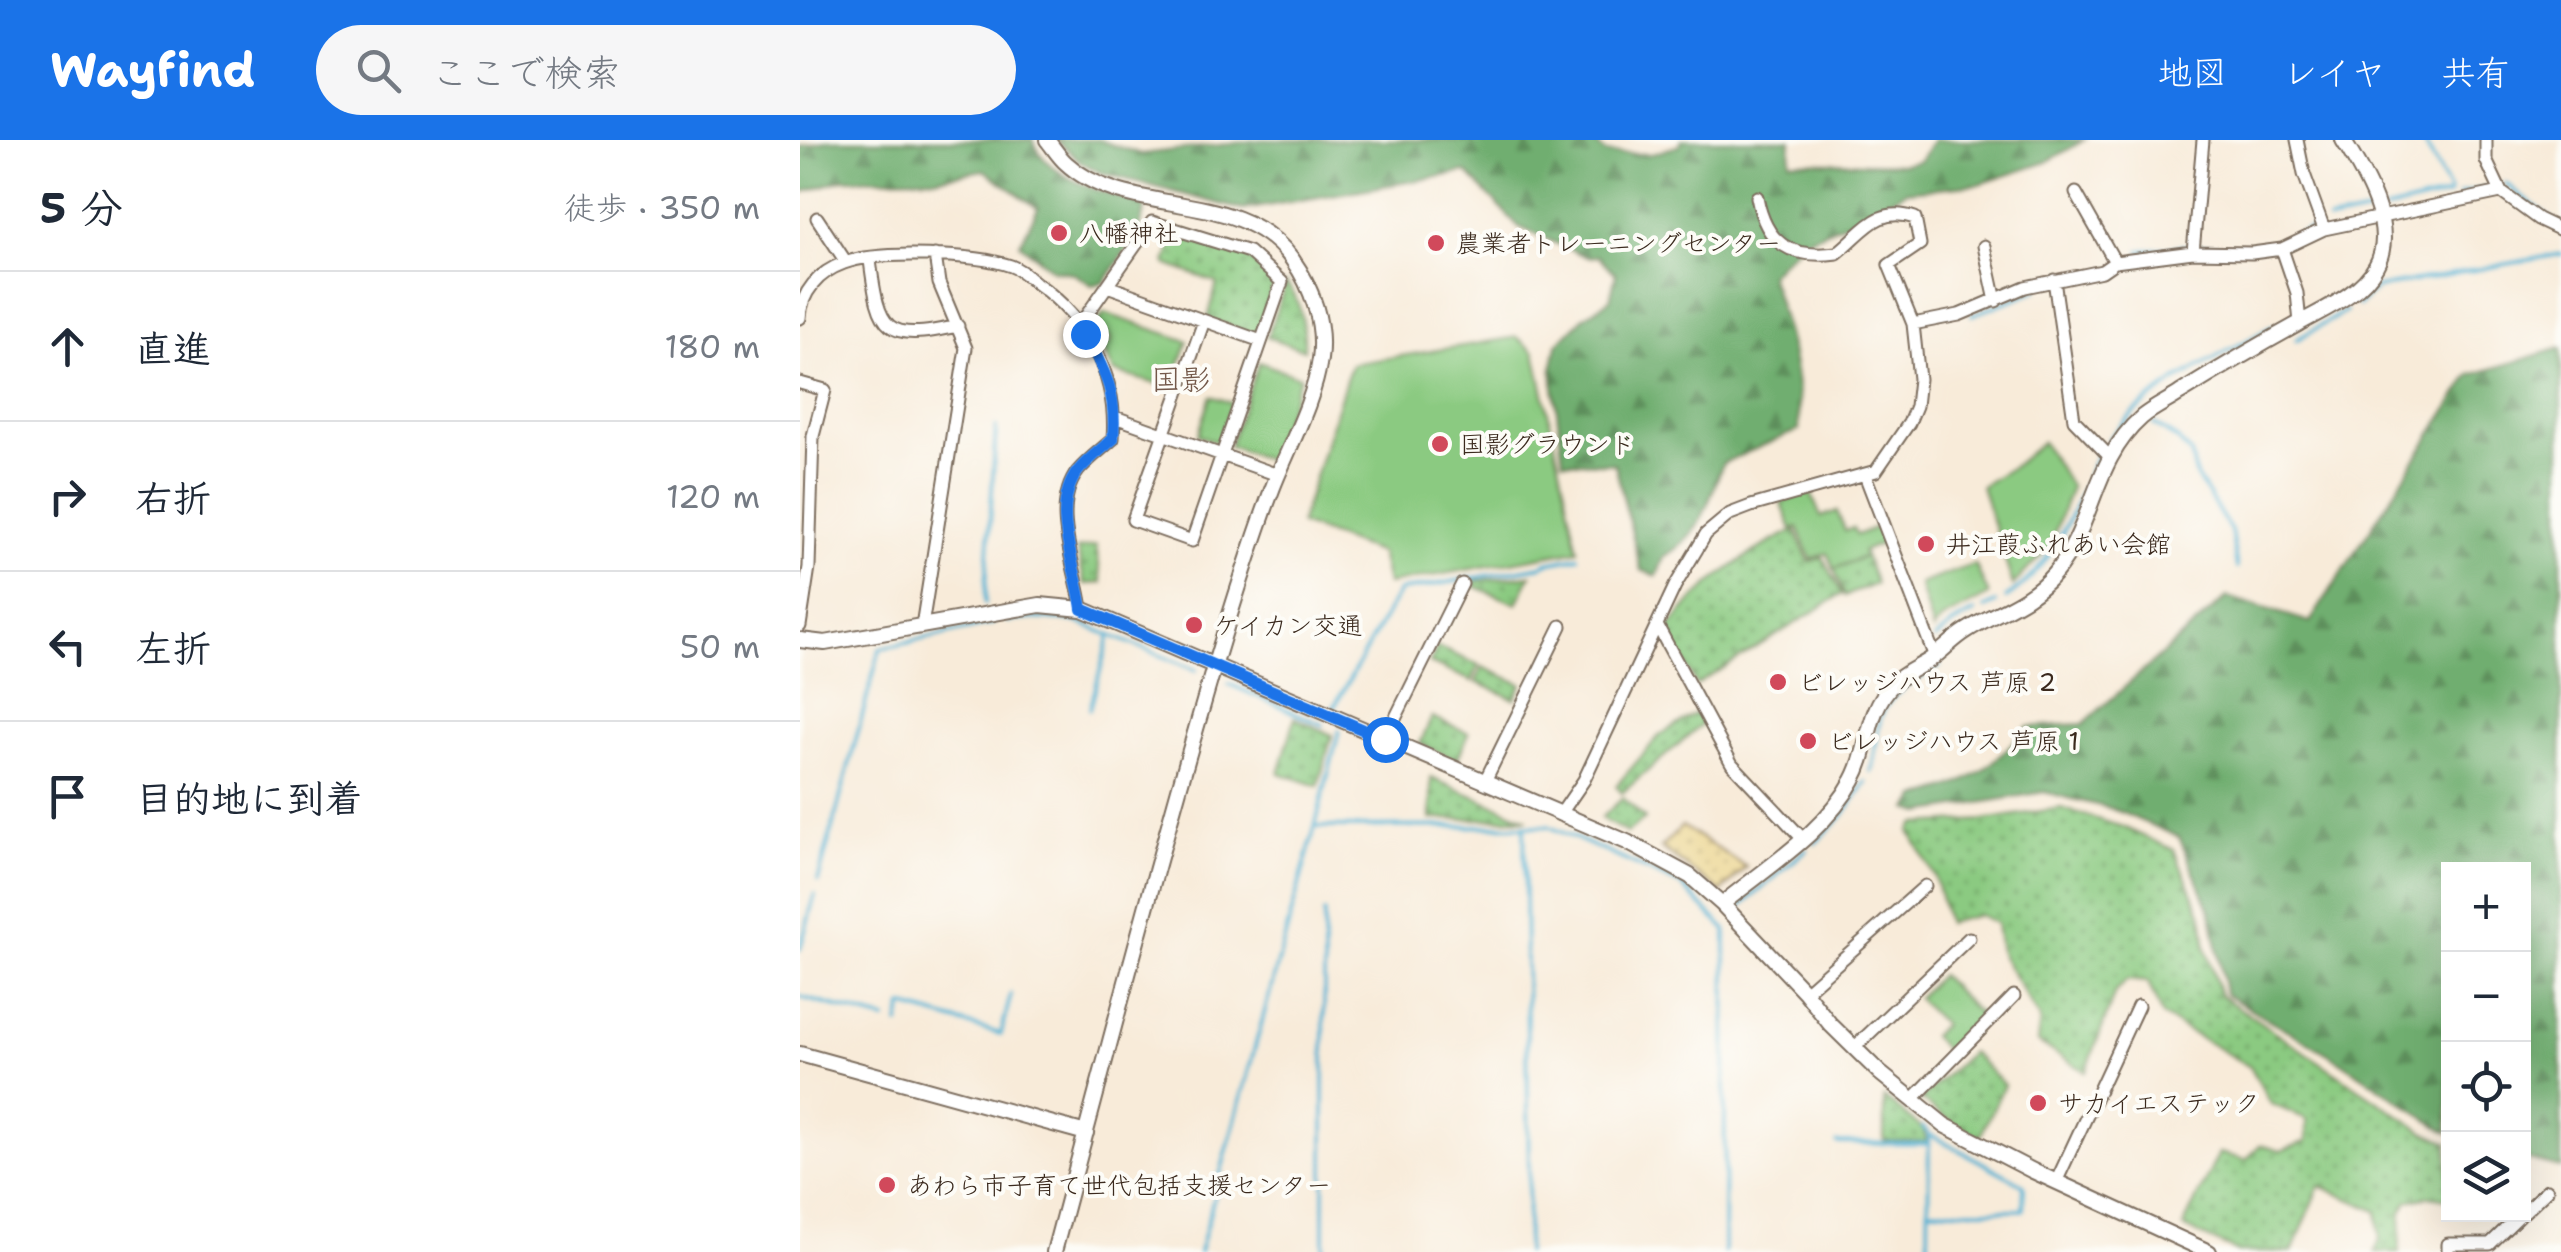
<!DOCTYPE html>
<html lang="ja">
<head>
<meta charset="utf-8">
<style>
	:root { --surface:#fff; --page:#f6f6f7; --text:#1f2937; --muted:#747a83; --line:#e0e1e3; --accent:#1a73e8 }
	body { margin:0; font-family:"Shantell Sans","Klee One",sans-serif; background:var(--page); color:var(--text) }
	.controls { position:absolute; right:30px; bottom:30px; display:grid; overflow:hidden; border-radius:0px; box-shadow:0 10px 40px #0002 }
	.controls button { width:90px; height:90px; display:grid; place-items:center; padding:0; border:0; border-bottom:2px solid var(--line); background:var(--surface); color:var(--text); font:50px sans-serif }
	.stop { position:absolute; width:30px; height:30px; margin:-22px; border:8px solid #1a73e8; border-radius:50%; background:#fff }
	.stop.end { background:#1a73e8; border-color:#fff; box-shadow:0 2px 10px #0008 }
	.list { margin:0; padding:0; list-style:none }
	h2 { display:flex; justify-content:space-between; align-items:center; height:130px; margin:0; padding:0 40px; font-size:42px }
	h2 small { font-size:32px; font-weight:400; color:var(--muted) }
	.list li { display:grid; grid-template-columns:65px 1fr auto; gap:30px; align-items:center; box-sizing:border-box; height:150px; padding:0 40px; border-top:2px solid var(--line) }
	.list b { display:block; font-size:38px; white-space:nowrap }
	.list em { font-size:32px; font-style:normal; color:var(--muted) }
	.icon { flex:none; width:55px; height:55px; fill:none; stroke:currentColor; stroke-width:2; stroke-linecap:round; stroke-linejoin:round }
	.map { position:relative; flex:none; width:1761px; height:1112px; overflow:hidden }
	header { display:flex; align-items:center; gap:60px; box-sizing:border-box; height:140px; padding:0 50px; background:var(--accent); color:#fff }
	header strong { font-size:48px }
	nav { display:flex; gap:55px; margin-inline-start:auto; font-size:35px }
	.search { width:700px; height:90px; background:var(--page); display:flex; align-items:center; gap:25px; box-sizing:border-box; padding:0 35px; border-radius:55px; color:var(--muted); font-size:38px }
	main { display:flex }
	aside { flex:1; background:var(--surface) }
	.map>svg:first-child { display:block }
	.grass { fill:url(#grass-dots); stroke:#637a50; stroke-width:2.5 }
	.forest { fill:url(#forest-firs); stroke:#566c46; stroke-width:2.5 }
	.sand { fill:url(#sand-dots); stroke:#94825e; stroke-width:2.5 }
	.green { fill:#8bca81; stroke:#637a50; stroke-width:2.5 }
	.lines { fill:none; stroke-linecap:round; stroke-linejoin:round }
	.stream { stroke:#55b3d3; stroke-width:4 }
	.minor-casing { stroke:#7d6e5f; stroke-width:15 }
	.tertiary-casing { stroke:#7d6e5f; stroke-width:18 }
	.minor { stroke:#fff; stroke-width:11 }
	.tertiary { stroke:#fff; stroke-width:14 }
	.route { stroke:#1a73e8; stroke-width:12 }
	.poi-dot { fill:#d1495b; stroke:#fdfcf7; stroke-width:4 }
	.labels { text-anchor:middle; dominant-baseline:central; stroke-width:8; stroke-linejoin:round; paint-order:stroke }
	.poi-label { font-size:25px; fill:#3b2a1e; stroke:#fdfcf7; text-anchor:start }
	.quarter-label { font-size:30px; fill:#74594a; stroke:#fdfcf7 }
</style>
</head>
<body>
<header>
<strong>Wayfind</strong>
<div class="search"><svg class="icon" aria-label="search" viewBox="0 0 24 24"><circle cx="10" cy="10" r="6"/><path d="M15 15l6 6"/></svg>ここで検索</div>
<nav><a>地図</a><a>レイヤ</a><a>共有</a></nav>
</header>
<main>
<aside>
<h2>5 分<small>徒歩 · 350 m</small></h2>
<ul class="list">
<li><svg class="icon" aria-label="ahead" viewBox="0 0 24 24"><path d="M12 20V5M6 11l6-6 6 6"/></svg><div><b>直進</b></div><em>180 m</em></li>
<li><svg class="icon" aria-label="right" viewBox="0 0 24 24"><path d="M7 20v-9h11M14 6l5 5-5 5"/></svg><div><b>右折</b></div><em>120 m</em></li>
<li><svg class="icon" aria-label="left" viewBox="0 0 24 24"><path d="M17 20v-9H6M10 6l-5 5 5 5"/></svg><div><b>左折</b></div><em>50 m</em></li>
<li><svg class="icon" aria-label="arrive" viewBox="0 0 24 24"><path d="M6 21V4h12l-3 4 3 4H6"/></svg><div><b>目的地に到着</b></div></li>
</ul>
</aside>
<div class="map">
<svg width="1761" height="1112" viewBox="0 0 1761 1112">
	<defs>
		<pattern id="grass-dots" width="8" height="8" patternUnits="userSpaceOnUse" patternTransform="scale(2.5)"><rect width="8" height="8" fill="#8bca81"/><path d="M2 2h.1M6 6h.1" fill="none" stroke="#73a469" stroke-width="1.8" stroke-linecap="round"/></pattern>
		<pattern id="forest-firs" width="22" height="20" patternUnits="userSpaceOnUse" patternTransform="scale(2.5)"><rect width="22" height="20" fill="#70ae6f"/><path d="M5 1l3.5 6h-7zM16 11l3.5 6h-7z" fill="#5d8e5b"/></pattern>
		<pattern id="sand-dots" width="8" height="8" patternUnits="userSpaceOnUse" patternTransform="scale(2.5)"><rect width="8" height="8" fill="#eeda9e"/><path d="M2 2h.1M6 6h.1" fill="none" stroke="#cdbb88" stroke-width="1.8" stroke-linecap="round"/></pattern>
	</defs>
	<rect width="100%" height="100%" fill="#fdfcf7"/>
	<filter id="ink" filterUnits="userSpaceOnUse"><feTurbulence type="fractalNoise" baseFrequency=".01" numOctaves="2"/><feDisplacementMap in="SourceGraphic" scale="20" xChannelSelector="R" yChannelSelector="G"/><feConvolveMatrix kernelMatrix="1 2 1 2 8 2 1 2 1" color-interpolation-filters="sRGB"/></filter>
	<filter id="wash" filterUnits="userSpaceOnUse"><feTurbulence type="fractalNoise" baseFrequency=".0048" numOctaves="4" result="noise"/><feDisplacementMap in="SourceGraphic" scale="40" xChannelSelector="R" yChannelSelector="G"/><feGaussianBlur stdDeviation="2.25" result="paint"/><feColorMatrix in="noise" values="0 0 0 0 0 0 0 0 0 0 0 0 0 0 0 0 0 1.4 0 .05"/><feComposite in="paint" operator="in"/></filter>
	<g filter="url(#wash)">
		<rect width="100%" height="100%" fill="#f8ebd9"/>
		<path class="grass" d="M375,95L446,116L474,142L458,196L408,179L417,143L366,124Z
			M486,143C502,163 505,185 504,210L467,197Z
			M995,390L1009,422L1023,417L1042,454L896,545L868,490C899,446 947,412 995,390Z
			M296,406L302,443L285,444L277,409Z
			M1065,416L1076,444L1045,456L1034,429Z
			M731,435L717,464L674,446L676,441Z
			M637,507L679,525L672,541L630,523Z
			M682,527L722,544L715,559L676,542Z
			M896,573L903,583L822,653L816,646L860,595Z
			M632,577L669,593L657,620L620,604Z
			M495,578L532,595L518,646L479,633Z
			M631,638L728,679H631Z
			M823,658L845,679L827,693L801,678Z
			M1261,668L1323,687L1374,710L1402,775L1406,809L1420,855L1624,992L1648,1003V1059L1629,1056L1608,1061L1602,1072L1599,1112H1575L1580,1099L1577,1071L1520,1046L1492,1112H1438L1383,1087L1419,1013L1446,1020L1460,1005L1481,1011L1507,1001V979L1471,964L1450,927L1362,876L1348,842L1327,840L1315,852L1286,932L1237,902L1240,880L1200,813L1196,783L1179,775L1147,783L1135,738L1110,691L1115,684L1183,680Z
			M1171,912L1204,945L1180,997L1142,976L1121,959Z
			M1084,958L1123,989L1127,1002L1084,1001Z"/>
		<path class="forest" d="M29,0H233C247,41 309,53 345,66L339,92L304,143L292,145L272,133L253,130L220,104L238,68L184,30L137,38L44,39L0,53V7Z
			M256,0H298L341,14L462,0H794L805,13L852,14L880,5L881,0H991L990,21L1103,24L1120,20L1133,0H1284L1247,22L1180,44L1106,51L1067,74L1004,100L969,134C986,187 1001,235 999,290L923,323C908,362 902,396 864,417L857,436L841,430L815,324L763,321L752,230L757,204L783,178L810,159L816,134L798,116L787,117L719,87L666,32L443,70L299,32L281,22Z
			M1761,208V1028L1724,1019V730H1649L1648,993L1540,921L1425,854L1411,772L1379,697L1313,669L1244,652L1121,673L1109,669L1117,657C1173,644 1189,629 1227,587L1283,584L1427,457L1510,482L1670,235Z"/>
		<path class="sand" d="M882,686L946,727L921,752L861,708Z"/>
		<path class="green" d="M304,173L388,201L371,248L314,232L302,208L310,204V198L302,193L295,194V187Z
			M717,197L735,212L778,410L587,444L580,413L500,384L551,224Z
			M459,222L500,237L470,321L429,306Z
			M411,256L432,263L418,303L398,295Z
			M1242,302L1271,347L1250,406L1213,445L1181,346L1215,325Z
			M1010,351L1021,377L1037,371L1045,391L1053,388L1057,395L1076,387L1083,403L1063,411L1065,416L1034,429L1027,413L1011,419L998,388L992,389L981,363Z
			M1175,424L1189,455L1141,480L1133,490L1119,444Z
			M1140,835L1183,878L1147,912L1132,896L1143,885L1117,858Z"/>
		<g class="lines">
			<path class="stream" d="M1705,43L1752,80
				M1660,54L1694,47
				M1586,70L1648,55L1650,52L1623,0
				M1529,81L1568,73
				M1479,102L1511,89
				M1399,106L1460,107L1470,103
				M1340,111L1386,106
				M1558,165L1577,148L1761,114
				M1172,175L1237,150
				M1496,200L1546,171
				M1354,284L1378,300L1391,314L1396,336L1431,391L1437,428
				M1309,299C1351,246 1415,220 1473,186
				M1206,458C1256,425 1274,368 1297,315
				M185,463L196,287
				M1185,468L1196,463
				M207,481L235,478L275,481L396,530
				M1135,499L1153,484L1175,472
				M429,544L523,585
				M290,569L310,494
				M533,569L599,451L742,426L746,423L778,417
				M539,591L515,687L748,686L881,745L926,790L924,1112
				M1071,631C1076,614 1076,594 1081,577C1089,551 1119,540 1140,526
				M724,685L729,1032L726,1112
				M1015,703L1042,677L1066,642
				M18,741L80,509L193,483
				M939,768L1007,709
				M0,809L15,755
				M0,857L85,880
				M99,884L103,866L201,894L211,854
				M1123,987L1129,994L1128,1112
				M1037,1003L1129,1004
				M1129,1070H1223L1224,1045L1129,994
				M399,1112L515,687
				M524,1112V773"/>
		</g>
	</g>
	<g filter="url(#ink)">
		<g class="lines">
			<g class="minor-casing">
				<path id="minor" d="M1497,0L1504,34L1524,89
					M1686,0V20L1701,52
					M1276,53L1315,122
					M17,78L46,122
					M1184,106L1196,161
					M1482,109L1497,153L1500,183
					M1393,112L1403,0
					M70,120C79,192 85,202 158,186
					M1254,140L1274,280L1309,316
					M310,147L461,201
					M0,178C1,152 19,132 44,123C79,110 176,114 211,126C220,129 229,137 236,143C287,178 318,236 313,299C302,309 288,319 278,331C249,368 277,428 282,469
					M281,183L352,82L449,112L482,142L392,401L333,380L404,181
					M1113,184L1159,175L1225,147L1302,131L1315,122L1393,112L1452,113L1482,109L1524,89L1701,52L1738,79L1761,90
					M0,243L25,250L13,296L9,427L0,486
					M315,277L478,335
					M1065,335L1135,517
					M122,486L166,208L139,143L135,115
					M858,487L932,624L1002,698
					M585,599L662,444
					M685,641L761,486
					M760,675L784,640L875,446L906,394L930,374L951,366L1076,331L1109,283L1116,266L1119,239L1113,184L1089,125L1120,104L1115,78C1077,65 1064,92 1037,113C990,119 966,104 957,57
					M1005,852L1125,746
					M1055,907L1169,798
					M1112,960L1214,856
					M1257,1040L1338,866
					M1724,1072L1747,1050
					M1648,1112V1104H1690L1721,1074"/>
			</g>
			<g class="tertiary-casing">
				<path id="tertiary" d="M247,0C253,7 259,17 266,23C327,80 439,45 492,119C512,147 525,184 520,219C514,262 489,306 473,347C451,405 432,467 414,527C357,721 306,917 254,1112
					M0,500L25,503L240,465L282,469L827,702L890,736L922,764L1005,852L1030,884L1080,933L1144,985L1233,1031L1409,1112
					M922,764C967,727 1025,692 1053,640C1071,608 1065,572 1093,544C1103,533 1118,528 1131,519C1143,511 1153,499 1166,491C1197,471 1229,463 1254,434C1295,386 1291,322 1342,277C1353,268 1368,261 1380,253C1419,229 1458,206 1498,184C1524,169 1561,154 1576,126C1598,88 1563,32 1543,0
					M0,914L286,993"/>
			</g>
			<use href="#minor" class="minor"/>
			<use href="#tertiary" class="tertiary"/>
		</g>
	</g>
	<g class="lines" filter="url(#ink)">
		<path class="route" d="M285,194C306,234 317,253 313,299C302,309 288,319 278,331C249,368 277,428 282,469L585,599"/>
	</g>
	<g class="poi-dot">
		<circle cx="259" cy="93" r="10"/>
		<circle cx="636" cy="103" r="10"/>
		<circle cx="640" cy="304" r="10"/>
		<circle cx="1126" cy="404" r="10"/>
		<circle cx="394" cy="485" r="10"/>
		<circle cx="978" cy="542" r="10"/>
		<circle cx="1008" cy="601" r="10"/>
		<circle cx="1238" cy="963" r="10"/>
		<circle cx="87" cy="1045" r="10"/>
	</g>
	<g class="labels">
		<g class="poi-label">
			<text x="279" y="93">八幡神社</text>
			<text x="656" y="103">農業者トレーニングセンター</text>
			<text x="660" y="304">国影グラウンド</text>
			<text x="1146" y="404">井江葭ふれあい会館</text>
			<text x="414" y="485">ケイカン交通</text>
			<text x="998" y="542">ビレッジハウス 芦原 2</text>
			<text x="1028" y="601">ビレッジハウス 芦原 1</text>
			<text x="1258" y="963">サカイエステック</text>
			<text x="107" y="1045">あわら市子育て世代包括支援センター</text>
		</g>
		<g class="quarter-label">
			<text x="381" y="239">国影</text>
		</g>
	</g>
</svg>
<div class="controls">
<button>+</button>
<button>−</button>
<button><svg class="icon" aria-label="locate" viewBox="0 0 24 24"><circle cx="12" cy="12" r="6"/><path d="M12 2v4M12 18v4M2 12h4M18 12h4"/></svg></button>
<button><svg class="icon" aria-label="layers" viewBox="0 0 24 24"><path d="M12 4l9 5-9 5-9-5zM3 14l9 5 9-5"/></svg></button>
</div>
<div class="stop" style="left:585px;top:599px"></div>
<div class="stop end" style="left:285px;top:194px"></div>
</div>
</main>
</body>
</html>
